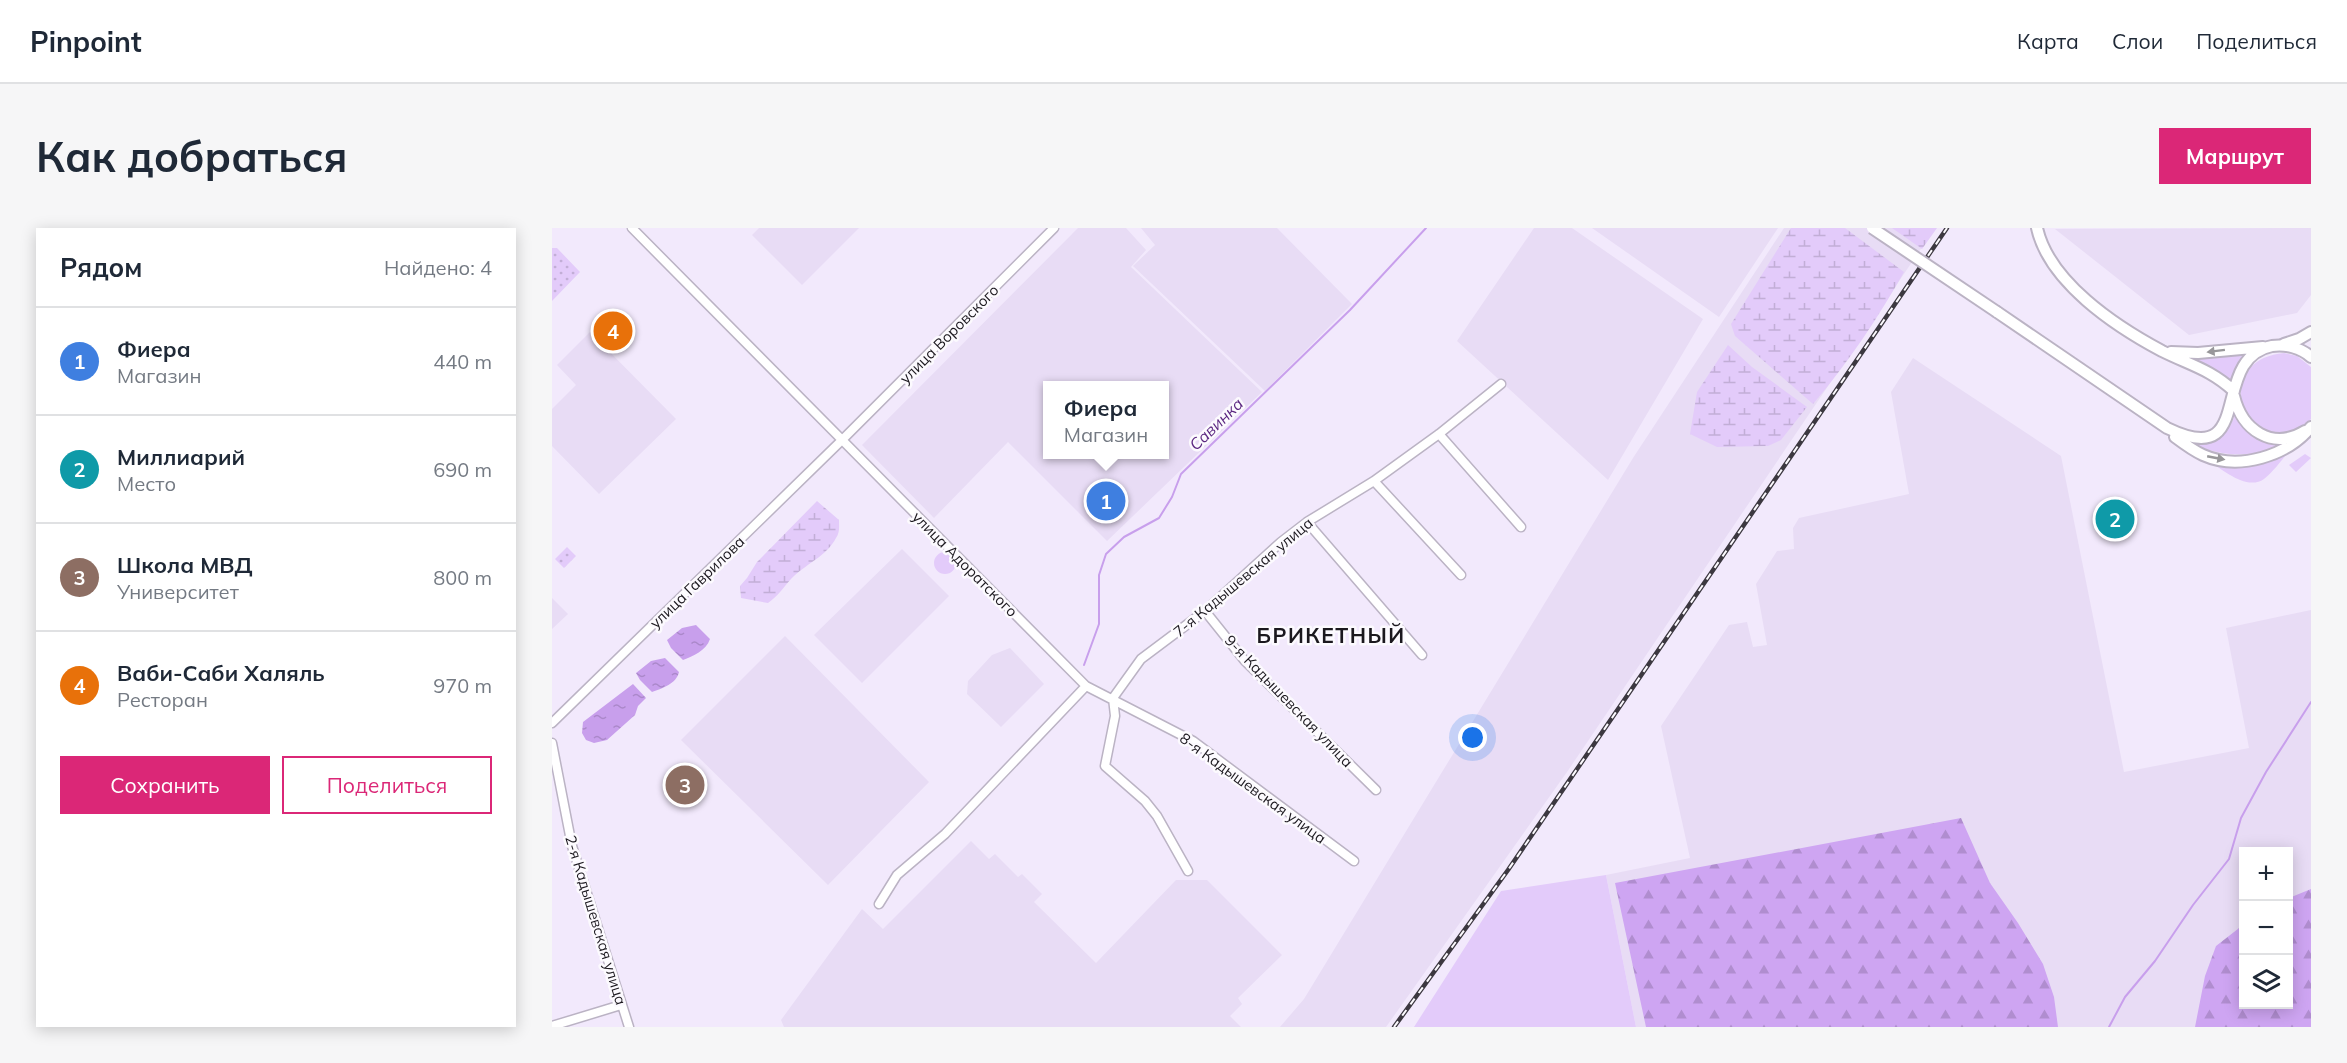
<!DOCTYPE html>
<html lang="ru">
<head>
<meta charset="utf-8">
<style>
	:root { --surface:#fff; --page:#f6f6f7; --text:#1f2937; --muted:#747a83; --line:#e0e1e3; --accent:#db2777 }
	body { margin:0; font-family:Mulish,sans-serif; background:var(--page); color:var(--text) }
	.controls { position:absolute; right:18px; bottom:18px; display:grid; overflow:hidden; border-radius:0px; box-shadow:0 3px 15px #0003 }
	.controls button { width:54px; height:54px; display:grid; place-items:center; padding:0; border:0; border-bottom:2px solid var(--line); background:var(--surface); color:var(--text); font:30px sans-serif }
	.you { position:absolute; left:921px; top:510px; width:21px; height:21px; margin:-15px; border:4px solid #fff; border-radius:50%; background:#1a73e8; box-shadow:0 0 0 9px #1a73e833 }
	.badge { display:grid; place-items:center; width:39px; height:39px; border-radius:50%; background:var(--accent); color:#fff; font-size:20px; font-weight:700 }
	.pin { position:absolute; translate:-50% -50%; border:3px solid #fff; box-shadow:0 2px 6px #0006 }
	.popup { position:absolute; left:491px; top:153px; width:126px; height:78px; box-sizing:border-box; display:grid; place-content:center; border-radius:0px; background:var(--surface); filter:drop-shadow(0 2px 4px #0005); font-size:20px; white-space:nowrap; color:var(--muted) }
	.popup b { font-size:22px; color:var(--text) }
	.popup::after { content:''; position:absolute; left:50%; top:100%; margin-left:-12px; border:12px solid transparent; border-top-color:var(--surface) }
	.list { margin:0; padding:0; list-style:none }
	h2 { display:flex; justify-content:space-between; align-items:center; height:78px; margin:0; padding:0 24px; font-size:26px }
	h2 small { font-size:20px; font-weight:400; color:var(--muted) }
	.list li { display:grid; grid-template-columns:39px 1fr auto; gap:18px; align-items:center; box-sizing:border-box; height:108px; padding:0 24px; border-top:2px solid var(--line) }
	.list b { display:block; font-size:22px; white-space:nowrap }
	.list p { margin:0; font-size:20px; white-space:nowrap; color:var(--muted) }
	.list em { font-size:20px; font-style:normal; color:var(--muted) }
	.actions { display:flex; gap:12px; padding:18px 24px }
	.actions a { flex:1; padding:14px 0; border:2px solid var(--accent); border-radius:0px; text-align:center; font-size:21px; color:var(--accent) }
	.actions .main { background:var(--accent); color:#fff }
	.icon { flex:none; width:33px; height:33px; fill:none; stroke:currentColor; stroke-width:2; stroke-linecap:round; stroke-linejoin:round }
	.map { position:relative; flex:none; width:1759px; height:799px; overflow:hidden; border-radius:0px }
	header { display:flex; align-items:center; gap:36px; box-sizing:border-box; height:84px; padding:0 30px; background:var(--surface); border-bottom:2px solid var(--line) }
	header strong { font-size:28px }
	nav { display:flex; gap:33px; margin-inline-start:auto; font-size:21px }
	.intro { display:flex; align-items:center; justify-content:space-between; box-sizing:border-box; height:144px; padding:0 36px }
	h1 { margin:0; font-size:42px }
	.button { padding:15px 27px; border-radius:0px; background:var(--accent); color:#fff; font-size:21px; font-weight:700 }
	main { display:flex; gap:36px; padding:0 36px }
	aside { flex:1; background:var(--surface); border-radius:0px; box-shadow:0 3px 15px #0003 }
	.map>svg:first-child { display:block }
	.built { fill:#e8dcf5; fill-rule:evenodd }
	.grass { fill:#e3cbfa }
	.forest { fill:url(#forest-firs) }
	.wetland { fill:url(#wetland-marsh) }
	.park { fill:url(#park-dots) }
	.water { fill:url(#water-ripples) }
	.lines { fill:none; stroke-linecap:round; stroke-linejoin:round }
	.stream { stroke:#c89fec; stroke-width:2 }
	.minor-casing { stroke:#bbb3c4; stroke-width:11 }
	.major-casing { stroke:#bbb3c4; stroke-width:14 }
	.minor { stroke:#fff; stroke-width:8 }
	.major { stroke:#fff; stroke-width:10 }
	.rail-casing { stroke:#3c3840; stroke-width:4.5 }
	.rail { stroke:#fcfafe; stroke-width:2; stroke-dasharray:7; stroke-linecap:butt }
	.major-bridge-casing { stroke:#bbb3c4; stroke-width:14; stroke-linecap:butt }
	.major-bridge { stroke:#fff; stroke-width:10 }
	.oneway { fill:#98979a }
	.labels { text-anchor:middle; dominant-baseline:central; stroke-width:5; stroke-linejoin:round; paint-order:stroke }
	.street-label { font-size:15px; fill:#1b181e; stroke:#fcfafe }
	.water-label { font-size:16px; font-style:italic; fill:#5d2982; stroke:#fcfafe }
	.district-label { font-size:21px; font-weight:bold; letter-spacing:1.5px; fill:#1b181e; stroke:#fcfafe }
</style>
</head>
<body>
<header>
<strong>Pinpoint</strong>
<nav><a>Карта</a><a>Слои</a><a>Поделиться</a></nav>
</header>
<div class="intro"><h1>Как добраться</h1><a class="button">Маршрут</a></div>
<main>
<aside>
<h2>Рядом<small>Найдено: 4</small></h2>
<ul class="list">
<li><span class="badge" style="background:#3f7fe0">1</span><div><b>Фиера</b><p>Магазин</p></div><em>440 m</em></li>
<li><span class="badge" style="background:#0f9aa8">2</span><div><b>Миллиарий</b><p>Место</p></div><em>690 m</em></li>
<li><span class="badge" style="background:#8d6e63">3</span><div><b>Школа МВД</b><p>Университет</p></div><em>800 m</em></li>
<li><span class="badge" style="background:#e8710a">4</span><div><b>Ваби-Саби Халяль</b><p>Ресторан</p></div><em>970 m</em></li>
</ul>
<div class="actions"><a class="main">Сохранить</a><a>Поделиться</a></div>
</aside>
<div class="map">
<svg width="1759" height="799" viewBox="0 0 1759 799">
	<defs>
		<pattern id="forest-firs" width="22" height="20" patternUnits="userSpaceOnUse" patternTransform="scale(1.5)"><rect width="22" height="20" fill="#cea5f2"/><path d="M5 1l3.5 6h-7zM16 11l3.5 6h-7z" fill="#b08dcf"/></pattern>
		<pattern id="wetland-marsh" width="20" height="14" patternUnits="userSpaceOnUse" patternTransform="scale(1.5)"><rect width="20" height="14" fill="#e3cbfa"/><path d="M1 5h8M5 5V1M11 12h8M15 12V8" fill="none" stroke="#c2aed6"/></pattern>
		<pattern id="park-dots" width="8" height="8" patternUnits="userSpaceOnUse" patternTransform="scale(1.5)"><rect width="8" height="8" fill="#e3cbfa"/><path d="M2 2h.1M6 6h.1" fill="none" stroke="#c2aed6" stroke-width="1.8" stroke-linecap="round"/></pattern>
		<pattern id="water-ripples" width="26" height="14" patternUnits="userSpaceOnUse" patternTransform="scale(1.5)"><rect width="26" height="14" fill="#c89fec"/><path d="M2 4q2-2 4 0t4 0M15 11q2-2 4 0t4 0" fill="none" stroke="#ab88ca"/></pattern>
	</defs>
	<rect width="100%" height="100%" fill="#f2e9fc"/>
	<path class="built" d="M207,0H307L250,57L200,7Z
		M526,0H574L594,22L579,39L710,164L555,313L456,214L382,290L310,217ZM496,158H612V226H496Z
		M589,0H725L800,76L713,163L581,38L603,17Z
		M982,0H1020L1151,91L1056,252L905,113Z
		M1040,0H1226L1167,89Z
		M1232,0H1383L1015,544L834,799H728L752,771L1081,230Z
		M1759,0V67L1745,85L1637,107L1503,1Z
		M38,104L124,191L47,266L0,218V181L24,157L5,137Z
		M1361,130L1509,228L1572,544L1697,520L1674,400L1759,382V799H1084L1054,647L1138,630L1109,498L1177,397L1195,394L1201,419L1215,417L1204,356L1225,323L1242,321L1241,300L1247,290L1357,266L1339,164ZM1692,624H1736V776H1692Z
		M350,321L397,368L310,455L262,407Z
		M0,370L16,386L0,401Z
		M233,408L377,554L276,657L129,512Z
		M458,420L492,456L449,499L415,466L416,453L440,427Z
		M419,613L437,631L443,626L466,649L470,646L490,666L482,674L544,735L624,652H655L730,727L686,770L690,776L678,788L689,799H232L229,792L310,681L331,701Z"/>
	<path class="grass" d="M1698,125L1689,133L1679,156L1668,145L1636,131Z
		M1732,125L1745,128L1759,139V191C1753,199 1745,203 1735,205C1683,215 1665,131 1732,125Z
		M1684,183L1691,195L1741,212C1705,228 1680,232 1643,217C1664,216 1679,204 1684,183Z
		M1735,226C1728,234 1721,244 1712,251C1695,263 1671,242 1657,233C1687,235 1706,238 1735,226Z
		M1753,226L1759,230L1744,244L1737,237Z
		M382 335a11 11 0 1 1 22 0a11 11 0 1 1-22 0Z
		M1054,647L1084,799H862L949,663Z"/>
	<path class="forest" d="M1409,590L1438,655L1466,695L1491,736L1502,769L1506,799H1094L1063,655Z
		M1759,661V799H1643L1653,748L1664,718L1691,697L1692,776H1736L1737,670Z"/>
	<path class="wetland" d="M1239,0H1293L1352,44C1326,90 1296,135 1261,176L1183,108L1179,96Z
		M1340,0H1385L1370,21Z
		M1176,117L1200,139L1255,179L1229,212L1216,218L1165,219L1138,206L1145,164Z
		M265,273L287,292C287,299 288,304 284,310C275,328 252,337 239,351C231,360 226,368 216,375L189,370L188,358L195,350L205,334Z"/>
	<path class="park" d="M0,20H5L28,44L0,73Z
		M15,319L24,328L12,340L3,331Z"/>
	<path class="water" d="M144,397L158,411C154,423 141,428 131,432L119,420L115,412L130,400Z
		M113,430L127,444C124,456 111,460 100,464L88,452L84,445L99,433Z
		M81,456L94,470L86,478L83,487L55,512L42,515L34,512L30,505L31,494Z"/>
	<g class="lines">
		<path class="stream" d="M532,437L547,396V347L554,326L572,309L607,290L620,269L629,246L798,82L874,0
			M1557,799L1573,769L1603,733L1641,677L1677,631L1689,590L1714,544L1759,474"/>
		<g class="minor-casing">
			<path id="minor" d="M80,0L534,458L641,513L802,633
				M887,206L969,299
				M822,253L909,347
				M755,294L870,427
				M653,383L693,433L824,562
				M0,495L290,212L502,0
				M0,515L20,618L77,799
				M636,643L605,588L593,573L553,538L563,488L561,470L589,431L653,383L729,314L755,294L822,253L887,206L949,156
				M327,676L345,647L393,606L534,458
				M0,798L69,777"/>
		</g>
		<g class="major-casing">
			<path id="major" d="M1485,0C1497,54 1563,98 1610,123C1638,137 1658,141 1682,163
				M1445,84L1615,200C1706,244 1655,131 1720,118C1734,116 1749,120 1759,129
				M1732,116L1747,111L1759,104
				M1619,124L1646,125L1711,119
				M1682,168C1690,202 1720,223 1753,203
				M1623,209C1631,215 1642,223 1651,227C1687,243 1735,228 1759,199"/>
		</g>
		<use href="#minor" class="minor"/>
		<use href="#major" class="major"/>
		<g class="rail-casing">
			<path id="rail" d="M842,799L956,642L1395,0"/>
		</g>
		<use href="#rail" class="rail"/>
		<g class="major-bridge-casing">
			<path id="major-bridge" d="M1320,0L1445,84"/>
		</g>
		<use href="#major-bridge" class="major-bridge"/>
	</g>
	<defs><path id="oneway-solid" d="M-6-.8H1V-3.2L6.5 0L1 3.2V.8H-6Z" transform="scale(1.5)"/></defs>
	<g class="oneway">
		<use href="#oneway-solid" transform="translate(1664 123) rotate(173)"/>
		<use href="#oneway-solid" transform="translate(1664 230) rotate(11)"/>
	</g>
	<g class="labels">
		<g class="street-label">
			<text transform="translate(397 106) rotate(-45)">улица Воровского</text>
			<text transform="translate(413 336) rotate(45)">улица Адоратского</text>
			<text transform="translate(691 349) rotate(-40)">7-я Кадышевская улица</text>
			<text transform="translate(145 354) rotate(-44)">улица Гаврилова</text>
			<text transform="translate(737 473) rotate(46)">9-я Кадышевская улица</text>
			<text transform="translate(701 560) rotate(36)">8-я Кадышевская улица</text>
			<text transform="translate(44 692) rotate(73)">2-я Кадышевская улица</text>
		</g>
		<g class="water-label">
			<text transform="translate(664 196) rotate(-44)">Савинка</text>
		</g>
		<g class="district-label">
			<text x="779" y="407">БРИКЕТНЫЙ</text>
		</g>
	</g>
</svg>
<div class="controls">
<button>+</button>
<button>−</button>
<button><svg class="icon" aria-label="layers" viewBox="0 0 24 24"><path d="M12 4l9 5-9 5-9-5zM3 14l9 5 9-5"/></svg></button>
</div>
<div class="you"></div>
<div class="pin badge" style="left:554px;top:273px;background:#3f7fe0">1</div>
<div class="popup"><b>Фиера</b>Магазин</div>
<div class="pin badge" style="left:1563px;top:291px;background:#0f9aa8">2</div>
<div class="pin badge" style="left:133px;top:557px;background:#8d6e63">3</div>
<div class="pin badge" style="left:61px;top:103px;background:#e8710a">4</div>
</div>
</main>
</body>
</html>
